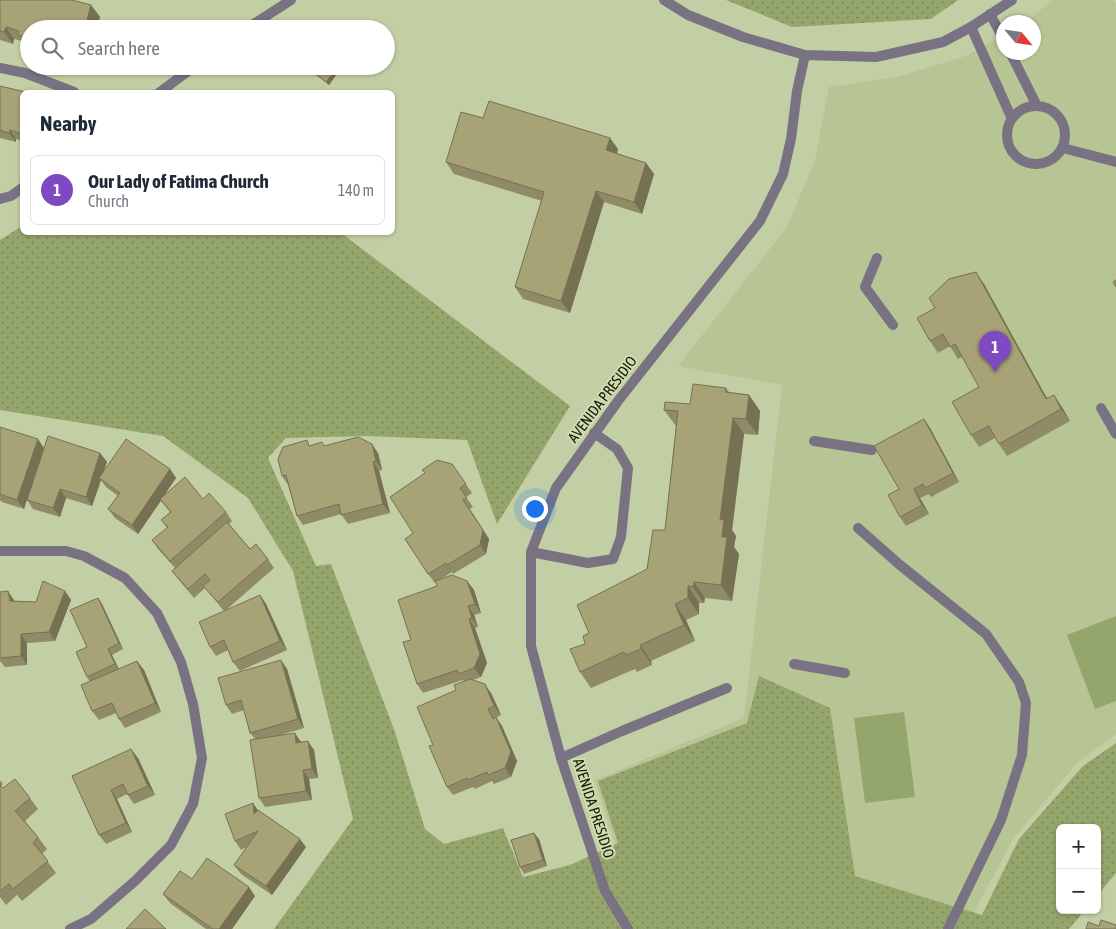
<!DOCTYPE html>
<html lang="en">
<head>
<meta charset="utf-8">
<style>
	:root { --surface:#fff; --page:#f6f6f7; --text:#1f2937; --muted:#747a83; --line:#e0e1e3; --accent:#7f49c1 }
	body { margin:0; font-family:"Asap Condensed",sans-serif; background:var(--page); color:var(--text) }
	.controls { position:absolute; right:15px; bottom:15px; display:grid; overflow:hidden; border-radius:8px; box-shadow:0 1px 4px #0004 }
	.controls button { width:45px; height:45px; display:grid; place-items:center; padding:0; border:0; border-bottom:1px solid var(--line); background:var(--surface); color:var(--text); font:25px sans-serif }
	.compass { position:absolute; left:996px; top:15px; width:45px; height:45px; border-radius:50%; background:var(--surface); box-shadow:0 1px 4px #0004; rotate:119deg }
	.you { position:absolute; left:534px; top:508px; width:18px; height:18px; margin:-12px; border:4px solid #fff; border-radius:50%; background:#1a73e8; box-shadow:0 0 0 8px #1a73e833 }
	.badge { display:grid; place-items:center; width:32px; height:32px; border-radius:50%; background:var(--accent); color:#fff; font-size:16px; font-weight:700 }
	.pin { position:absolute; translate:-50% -41px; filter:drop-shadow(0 1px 2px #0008) }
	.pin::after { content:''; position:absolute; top:26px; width:18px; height:15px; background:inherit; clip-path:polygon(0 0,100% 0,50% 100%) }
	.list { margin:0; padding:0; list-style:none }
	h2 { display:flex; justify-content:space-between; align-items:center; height:65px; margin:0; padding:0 20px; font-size:21px }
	h2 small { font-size:16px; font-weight:400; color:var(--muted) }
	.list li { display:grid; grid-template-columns:32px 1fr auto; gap:15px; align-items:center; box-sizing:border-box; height:70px; margin:0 10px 10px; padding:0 10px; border:1px solid var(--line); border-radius:8px }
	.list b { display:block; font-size:19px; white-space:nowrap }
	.list p { margin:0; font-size:16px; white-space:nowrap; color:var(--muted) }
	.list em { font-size:16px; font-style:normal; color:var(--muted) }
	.icon { flex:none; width:28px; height:28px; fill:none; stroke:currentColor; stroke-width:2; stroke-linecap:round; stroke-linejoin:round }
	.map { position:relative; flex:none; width:1116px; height:929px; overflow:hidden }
	.search { position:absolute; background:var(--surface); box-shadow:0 1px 4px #0004; left:20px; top:20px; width:375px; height:55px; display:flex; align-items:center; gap:12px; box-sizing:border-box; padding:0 18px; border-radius:28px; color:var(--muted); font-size:19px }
	.panel { position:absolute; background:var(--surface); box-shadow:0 1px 4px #0004; left:20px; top:90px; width:375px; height:145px; border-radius:8px }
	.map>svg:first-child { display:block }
	.built { fill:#b6c593 }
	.grass { fill:url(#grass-dots) }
	.pitch { fill:#95a66c }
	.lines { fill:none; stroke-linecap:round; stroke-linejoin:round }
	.service { stroke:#787283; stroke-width:10 }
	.minor { stroke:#787283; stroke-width:10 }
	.tertiary { stroke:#787283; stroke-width:10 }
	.wall { fill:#908b66 }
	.shaded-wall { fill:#767153 }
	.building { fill:#a8a277; stroke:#767153 }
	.labels { text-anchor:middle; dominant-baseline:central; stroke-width:4; stroke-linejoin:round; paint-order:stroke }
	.street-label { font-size:15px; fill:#161a0a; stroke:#cfdcb0 }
</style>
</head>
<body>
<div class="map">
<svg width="1116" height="929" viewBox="0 0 1116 929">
	<defs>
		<pattern id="grass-dots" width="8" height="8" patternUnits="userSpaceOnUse" patternTransform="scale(1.25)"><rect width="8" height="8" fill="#95a66c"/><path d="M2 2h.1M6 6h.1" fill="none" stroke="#798657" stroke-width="1.8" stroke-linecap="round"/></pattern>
	</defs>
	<rect width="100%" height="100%" fill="#c2cfa4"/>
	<path class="built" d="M1052,0H1113L1116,4V734L1076,764L1013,839L965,929L636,908L595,780L744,718L782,385L678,366L787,227L815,160L829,87L897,77L966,56L1003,36L1004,52H1034V22H1027Z"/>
	<path class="grass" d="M726,0H958L931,19L792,27Z
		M22,226V232L341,233L570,406L497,524L467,440L367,436L286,438L268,458L316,566L331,564L395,732L425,829L444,844L503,828L523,877L570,865L618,843L598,781L747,723L759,676L830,708L855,876L982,915L1019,839L1083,766L1116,743V873L1097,896V828H1060V910H1085L1069,929H274L353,819L293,571L248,498L163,436L0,410V240Z"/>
	<path class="pitch" d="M1116,616V701L1095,709L1067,635Z
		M904,712L915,797L865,803L854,718Z"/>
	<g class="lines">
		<path class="service" d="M990,14L1004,40
			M971,27L1012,119
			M1010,52L1037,106
			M1007 135a29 29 0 1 1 58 0a29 29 0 1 1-58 0Z
			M1063,148L1116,162
			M877,258L865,287L893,325
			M1101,408L1116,434
			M814,441L872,450
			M858,528L900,565L986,634L1019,682L1026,703L1022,755L1001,820L948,929
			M531,552L588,563L613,559L621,537L628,468L617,449L594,433
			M794,664L845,673
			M561,758L622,731L727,688"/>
		<path class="minor" d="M0,68L25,73L74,92"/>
		<path class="tertiary" d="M664,0L688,15L743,37L805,55L876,57L943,42L971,27L1012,0
			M246,29L291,0
			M160,92L195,66
			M0,199L11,196L22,188
			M0,551H66L84,556L125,578L157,613L181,662L193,704L202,758L193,804L171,845L135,881L91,919L70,929
			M628,929L605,891L561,758L531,646V552L556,488L618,401L760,221L783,174L791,139L797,91L805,55"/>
	</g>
	<path class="wall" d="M0,0L78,1L91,5L100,17L97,26L29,29V48L26,47L22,41L14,39L13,44L0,40Z
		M70,66H93L91,72L71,67Z
		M309,68L336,75L329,85L311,71Z
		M0,86L22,92V141L16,139V142L0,138Z
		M483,118L618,149L617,154L646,163L654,174L642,214L604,202L570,313L523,299L515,287L542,201L454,174L446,162Z
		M984,284L1047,399L1062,407L1070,421L1007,456L995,438L979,447L971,435L979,387L962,357L958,359L950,346L938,353L930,341Z
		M726,388L729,392L749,395L760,411L758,435L744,434L732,530L736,536L734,547L739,554L732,601L705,598L704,603H699V614L686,620L695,641L651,661L652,665L637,672L635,669L591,688L580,672L585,644L589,633L647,569L665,530L676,426L664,410L690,404Z
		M924,419L930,428L959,482L931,497L929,494L920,498L929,514L906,526L900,517L899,489Z
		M0,427L44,448L100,453L107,462L103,473L170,469L176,478L165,494L203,499L226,512L232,521L229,524L250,549L268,559L274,568L225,611L260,595L266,604L287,650L240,671L233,662L228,650L216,656L210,647L224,611L205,588L194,598L178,579L172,571L175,568L158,549L152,540L167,528L161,520L170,512L161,501L138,534L115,518L108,509L118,496L106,487L101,480L92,506L66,498L60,517L33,509L27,500L38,464L24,509L2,502L0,500Z
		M311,445L325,446L378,453L382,470L379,471L390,513L348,524L341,514L303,525L297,516L288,485L282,476Z
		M452,464L472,493L466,497L473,507L470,509L489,539L486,554L453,574L452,572L441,579L467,581L474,590L481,613L474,615L478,627L475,628L487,663L481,677L473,680L491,693L501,715L495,718L502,726L517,761L511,777L494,784L492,781L475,789L473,787L453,795L447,787L433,745L456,690L464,681L463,680L423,693L417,684L411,640L437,586L436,582L435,583L428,574L413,533Z
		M65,591L71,600L55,641L27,643V665L5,667L0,661V592L14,601L36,602Z
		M102,604L123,649L112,655L119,669L144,670L161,712L125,728L119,719L116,713L99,720L92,711L90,682L87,677V647Z
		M287,669L304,728L277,736L301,742L314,750L318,778L309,779L312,800L265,807L259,798L255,739L250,733L244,710L232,714L226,705Z
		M138,758L155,795L134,804L127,794L117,799L132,832L106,844L99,835L72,776Z
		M0,780L3,784L1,786L3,788L30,798L38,809L25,821L38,837L47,849L42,854L56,873L22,901L17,895L6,905L0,897Z
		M253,803L258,811L306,847L272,895L241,874L234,865L246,847L241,850L235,841Z
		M539,839L547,866L524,874L520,867Z
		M163,894L255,896L232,929H206L170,903Z"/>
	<path class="shaded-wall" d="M91,5L100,17L97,26L99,29H92L87,20Z
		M6,27L14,39L13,44L4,32Z
		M87,66H93L91,72Z
		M334,72L336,75L329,85L326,82Z
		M10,130L16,139V142L9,133Z
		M610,138L618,149L614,162L606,150Z
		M646,163L654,174L642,214L634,202Z
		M596,191L604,202L570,313L561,301Z
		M976,272L984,284L1054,411L1046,399Z
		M749,395L760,411L758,435L746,419Z
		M1054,395L1062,407L1070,421L1061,409Z
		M733,418L744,434L732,530L736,536L734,547L739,554L732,601L721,585L720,520Z
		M924,419L930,428L959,482L953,473Z
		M38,439L44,448L24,509L17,500Z
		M372,444L378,453L382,470L376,461Z
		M100,453L107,462L101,479L99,478L101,480L92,506L86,497Z
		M373,462L379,471L390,513L383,504Z
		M170,469L176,478L138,534L132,525Z
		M60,489L66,498L60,517L53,508Z
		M914,489L920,498L929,514L922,505Z
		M463,500L489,539L486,554L480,545Z
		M467,581L474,590L481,613L475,604Z
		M694,582L705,598L704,603L693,587Z
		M688,586L699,603V614L688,598Z
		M8,591L14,600L16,610L10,601Z
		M65,591L71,600L55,641L49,632Z
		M260,595L266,604L287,650L280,641Z
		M98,598L102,604L123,649L119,643Z
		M675,604L686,620L695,641L684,625Z
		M468,606L474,615L478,627L472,618Z
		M469,619L475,628L487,663L481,677L474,668Z
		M21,634L27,643V665L21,656Z
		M640,645L651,661L652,665L641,649Z
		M108,649L112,655L119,670L115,664Z
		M281,660L287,669L304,728L298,719Z
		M137,661L144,670L161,712L155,703Z
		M485,684L491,693L501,715L494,706Z
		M496,717L502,726L517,761L511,777L505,768Z
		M295,733L301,742L296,743Z
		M308,741L314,750L318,778L312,769Z
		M131,749L138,758L155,795L148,786Z
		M303,770L309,779L312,800L306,791Z
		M111,790L117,799L132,832L126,823Z
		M253,803L259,812L254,814Z
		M534,833L539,839L547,866L543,860Z
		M300,839L306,847L272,895L266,886Z
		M249,887L255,896L232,929H219Z"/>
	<path class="building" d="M0,0H72L91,5L87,20L94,21L92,29H29V38L18,35L19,31L6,27L4,32L0,31Z
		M310,66H327L334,72L326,82L309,68Z
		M0,86L26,92H22V134L10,130L9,133L0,130Z
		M489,101L610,138L606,150L646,163L634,202L596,191L561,301L515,287L544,192L446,162L461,112L483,118Z
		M976,272L1046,399L1054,395L1061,409L999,444L989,426L971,435L952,402L979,387L955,344L950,347L943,334L930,341L917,318L935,308L929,298L949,279Z
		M1116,280V287L1113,282Z
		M693,384L726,388L725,392L749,395L746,419L733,418L720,520L724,519L722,537H727L721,585L694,582L693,587L688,586V598L675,604L684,625L640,645L641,649L626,655L624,652L580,672L570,649L585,644L583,636L589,633L577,605L647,569L653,530H665L678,411L664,410L665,402L690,404Z
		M924,419L953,473L925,488L923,484L914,489L922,505L900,517L888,495L899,489L874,446Z
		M0,427L38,439L17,500L0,494Z
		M48,436L100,453L86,497L60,489L53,508L27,500Z
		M358,437L372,444L376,461L373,462L383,504L341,515L339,504L297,516L286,475L282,476L278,459L283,447L307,440L309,446L322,442L324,446Z
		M126,439L170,469L132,525L108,509L120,493L99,478Z
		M437,460L452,464L466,484L460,488L467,498L463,500L483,530L480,545L447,565L446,563L428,574L405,539L413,533L390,497L425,473L422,470Z
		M185,477L203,499L209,493L226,512L170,561L152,540L168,527L161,520L171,512L160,499Z
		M227,522L250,549L256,544L268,559L218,602L203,586L210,580L205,574L188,589L172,571Z
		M452,575L467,581L475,604L468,606L472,618L469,619L480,654L474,668L458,674L457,670L417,684L403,642L411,640L398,600L437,586L435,581Z
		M43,581L65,591L49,632L21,634V656L0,658V592L8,591L10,601L36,602Z
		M260,595L280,641L233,662L224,640L210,647L199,622Z
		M98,598L119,643L108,649L115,664L87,677L76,652L87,647L70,610Z
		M281,660L298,719L250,733L241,700L226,705L218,678Z
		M137,661L155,703L119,719L112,703L92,711L81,685Z
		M470,679L485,684L494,706L488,709L493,719L496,717L511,752L505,768L488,775L487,772L468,780L467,778L447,787L429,746L433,745L417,707L456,690L454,685Z
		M295,733L296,743L308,741L312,769L303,770L306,791L259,798L250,740Z
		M131,749L148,786L128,795L123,784L111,790L126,823L99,835L72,776Z
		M15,779L30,798L15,811L38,837L33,843L48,861L13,889L9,884L0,891V785L3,788Z
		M253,803L254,814L258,810L300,839L266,886L234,865L258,831L235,841L225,814Z
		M534,833L543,860L520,867L511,840Z
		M207,858L249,887L219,929H213L163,894L180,871L192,879Z
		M145,909L166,929H126Z
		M1101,920L1116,925V929H1086L1088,922L1099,926Z"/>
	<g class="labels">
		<g class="street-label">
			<text transform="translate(602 399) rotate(-53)">AVENIDA PRESIDIO</text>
			<text transform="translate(594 808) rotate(72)">AVENIDA PRESIDIO</text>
		</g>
	</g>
</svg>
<div class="controls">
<button>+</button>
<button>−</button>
</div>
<svg class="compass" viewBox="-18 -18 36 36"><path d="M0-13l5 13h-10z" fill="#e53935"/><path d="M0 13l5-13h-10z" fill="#747a83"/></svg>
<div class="you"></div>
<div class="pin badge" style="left:995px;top:372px">1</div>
<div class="search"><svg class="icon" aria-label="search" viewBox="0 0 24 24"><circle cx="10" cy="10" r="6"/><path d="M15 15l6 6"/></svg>Search here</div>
<section class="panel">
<h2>Nearby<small></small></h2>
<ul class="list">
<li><span class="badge">1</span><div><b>Our Lady of Fatima Church</b><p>Church</p></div><em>140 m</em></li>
</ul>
</section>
</div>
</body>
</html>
